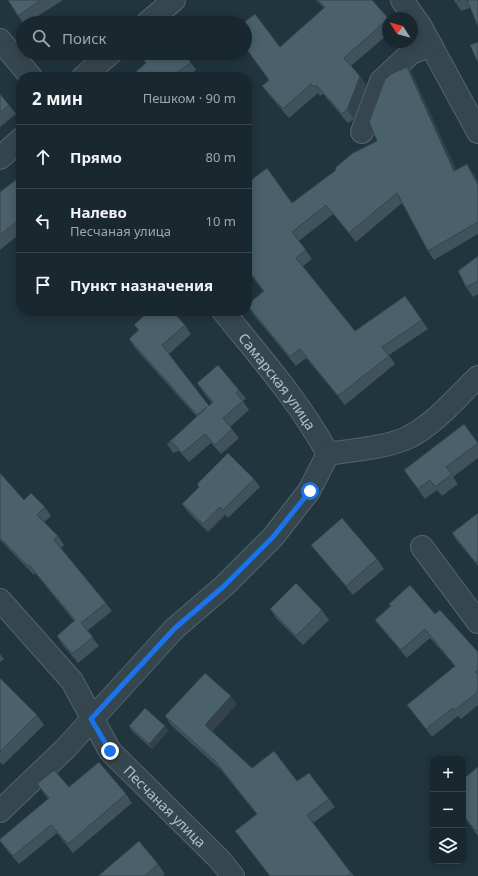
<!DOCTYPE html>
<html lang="ru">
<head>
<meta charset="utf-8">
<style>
	:root { --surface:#19282f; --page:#223037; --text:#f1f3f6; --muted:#9fa6aa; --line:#37444b }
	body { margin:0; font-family:"Noto Sans",sans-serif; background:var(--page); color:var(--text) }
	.controls { position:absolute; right:12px; bottom:12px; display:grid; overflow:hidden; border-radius:8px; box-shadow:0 2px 10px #0003 }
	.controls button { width:36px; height:36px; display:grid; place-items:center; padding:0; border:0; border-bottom:1px solid var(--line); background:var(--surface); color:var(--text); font:20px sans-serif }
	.compass { position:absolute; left:382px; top:12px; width:36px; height:36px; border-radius:50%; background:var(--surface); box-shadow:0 2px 10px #0003; rotate:306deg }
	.stop { position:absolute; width:12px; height:12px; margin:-9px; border:3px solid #1a73e8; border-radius:50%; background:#fff }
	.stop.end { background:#1a73e8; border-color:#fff; box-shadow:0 1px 4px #0008 }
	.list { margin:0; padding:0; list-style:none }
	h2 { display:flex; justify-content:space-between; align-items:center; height:52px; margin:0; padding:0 16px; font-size:17px }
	h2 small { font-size:13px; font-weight:400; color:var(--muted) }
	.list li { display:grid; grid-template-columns:26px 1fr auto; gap:12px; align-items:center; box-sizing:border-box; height:64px; padding:0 16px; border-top:1px solid var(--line) }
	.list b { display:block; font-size:15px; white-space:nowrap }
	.list p { margin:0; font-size:13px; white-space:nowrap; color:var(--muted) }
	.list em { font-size:13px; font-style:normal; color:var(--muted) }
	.icon { flex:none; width:22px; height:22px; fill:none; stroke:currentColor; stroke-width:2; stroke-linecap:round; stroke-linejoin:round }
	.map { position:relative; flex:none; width:478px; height:876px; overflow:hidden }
	.search { position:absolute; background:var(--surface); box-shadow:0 2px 10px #0003; left:16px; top:16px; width:236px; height:44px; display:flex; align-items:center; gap:10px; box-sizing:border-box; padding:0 14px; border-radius:22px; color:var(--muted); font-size:15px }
	.panel { position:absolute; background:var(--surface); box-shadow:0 2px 10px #0003; left:16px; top:72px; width:236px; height:244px; border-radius:16px }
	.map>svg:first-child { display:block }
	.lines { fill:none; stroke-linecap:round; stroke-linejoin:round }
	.minor-casing { stroke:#54646d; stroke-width:24 }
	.minor { stroke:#36464f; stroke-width:22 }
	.wall { fill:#40535c }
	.shaded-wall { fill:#34434b }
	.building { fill:#4a606b; stroke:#34434b }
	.route { stroke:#1a73e8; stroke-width:5 }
	.labels { text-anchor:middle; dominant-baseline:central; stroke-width:4; stroke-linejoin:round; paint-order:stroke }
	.street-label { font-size:14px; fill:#b1c1ca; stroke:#1b2b34 }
</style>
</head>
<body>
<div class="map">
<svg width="478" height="876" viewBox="0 0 478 876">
	<rect width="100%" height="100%" fill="#21353f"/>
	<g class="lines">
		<g class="minor-casing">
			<g id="minor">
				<path d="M402,0L421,27L478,132"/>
				<path d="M147,23L174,0"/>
				<path d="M0,40L31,77"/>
				<path d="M83,77L111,53"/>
				<path d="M362,132L381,81L411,53L431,45"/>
				<path d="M0,158L21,139"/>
				<path id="s1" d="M223,311C260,357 300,402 328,454"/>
				<path d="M422,547L478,622"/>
				<path id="s2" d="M0,600L72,681L110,751L220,860L233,876"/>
				<path d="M0,811L65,749L174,629L224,586L273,537L309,491L328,454C353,450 386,448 409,437C436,423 456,398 478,377"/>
			</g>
		</g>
		<use href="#minor" class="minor"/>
	</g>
	<path class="wall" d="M8,0H63L27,23H23Z
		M316,0H372L388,18V34L351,66L360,76L366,85L354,119L348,123L323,94L320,96L318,93L289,118L269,95L262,86L269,80L280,47L324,8Z
		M454,0H478L470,8L461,11Z
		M184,53L196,70L187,77H130Z
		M407,67L413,76L456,170L473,173L478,182V234L434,260L428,251L402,203L356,242L333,214L299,241L312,259L303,266L355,331L405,296L428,329L389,355L395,364L345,405L306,358L296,366L253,314L247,305L263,291L247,270V235L250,233L247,230V177L250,181L292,203L377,141Z
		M0,94L9,105L16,114L0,127Z
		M21,176V233L0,250V192Z
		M478,256V294L473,297L466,287Z
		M134,325H185L191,334L169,354L209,406L212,403L203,392L197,383L239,390L246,399L243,401L249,410L230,427L239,438L221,454L211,443L189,462L179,451L173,453L167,444L197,417L135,348L129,339L138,330Z
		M478,443V458L453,477L458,484L442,496L437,490L425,499L404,470Z
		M0,473L24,500L45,507L51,516L44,522L58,536L64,545L61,548L106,603L112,611L87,631L99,646L78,663L62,644L57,636L74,621L35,573L34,575L0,540Z
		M254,479L260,487L228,518L225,515L208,532L188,512L182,504L199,487L197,484Z
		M478,513V566L457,541L452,533Z
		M311,545L377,559L384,569L353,595L318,554Z
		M389,604L435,614L478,652V705L461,719L458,716L432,737L407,705L455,666L430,638L407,658L381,628L375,620L390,606Z
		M270,609L322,610L329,620L303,645L276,618Z
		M0,654L4,659L0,662Z
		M0,678L37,715L44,725L3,765L0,762Z
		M237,704L212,731L252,768L297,781L329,799L335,807L313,823L354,876H270L235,831L257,815L221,770L171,725L165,716Z
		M129,726H165L168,731L152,749L132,731Z
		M478,767V836L463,816V779Z
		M37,784L69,787L126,794L132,803L73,853L57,833L19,864L5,848L0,841L48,799Z
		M158,864L165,874L163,876H98Z"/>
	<path class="shaded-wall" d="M407,67L413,76L461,180L454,171Z
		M360,76L366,85L354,119L347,110Z
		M467,164L473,173L478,182V185Z
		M231,696L237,704L211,733L205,725Z
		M165,726L168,731L152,749L149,744Z"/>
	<path class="building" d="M8,0H41L18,16Z
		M318,0H372L388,18V19L344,58L360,76L347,110L342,114L316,85L314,87L311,84L283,109L262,86L269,80L245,47V23H243L255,14L280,47L325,7Z
		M454,0H461L455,3Z
		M467,0H478V27Z
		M478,42V63L470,45Z
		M156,53H184L191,63L170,77H130L146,63L144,61Z
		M407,67L454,171L467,164L478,185V222L428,251L397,193L349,233L326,205L292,232L306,250L296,258L355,331L405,296L422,320L382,347L389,356L338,396L300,349L290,357L247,305L264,291L247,269V235L252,232L247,227V177L250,181L267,168L292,203L336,170L335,168L353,153L377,141L369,122L385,79L391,74Z
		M0,94L9,105L0,113Z
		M21,176V218L0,235V192Z
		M478,256V281L466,287L458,271Z
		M149,311H172L185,325L162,345L209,406L213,402L197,383L218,365L239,390L236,393L243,401L223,418L232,429L215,445L205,434L182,453L172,442L167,444L207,407L197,415L129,339L139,330L134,325Z
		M464,424L478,443L446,467L452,474L435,487L430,480L418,489L404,470Z
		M228,453L254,479L223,510L220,507L203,524L182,504L199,487L197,484Z
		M0,473L24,500L31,493L45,507L37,515L58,536L54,540L106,603L81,623L93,637L72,654L57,636L75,620L29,565L28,566L0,538Z
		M478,513V562L476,563L452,533Z
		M342,518L377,559L346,586L311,545Z
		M296,583L322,610L296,636L270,609Z
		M410,585L435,614L440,610L478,652V669L475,672L478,675V692L455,710L453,708L426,729L407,705L455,666L425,629L401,650L375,620L391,606L389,604Z
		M205,673L231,696L205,725L252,768L274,751L297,781L309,773L329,799L307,815L351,873L347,876H270L235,831L257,814L215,761L165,716Z
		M0,678L37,715L0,752Z
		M145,708L165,726L149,744L129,726Z
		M99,762L126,794L68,844L51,825L13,856L0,841V839L49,798L37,784L54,770L69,787Z
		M478,767V830L476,831L463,815V779Z
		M139,841L158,864L145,876H98Z"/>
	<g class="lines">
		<path class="route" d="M110,751L91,719L174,629L224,586L273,537L310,491"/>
	</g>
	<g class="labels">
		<g class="street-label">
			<text stroke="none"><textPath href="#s1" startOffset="89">Самарская улица</textPath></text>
			<text stroke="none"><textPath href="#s2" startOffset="266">Песчаная улица</textPath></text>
		</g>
	</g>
</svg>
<div class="controls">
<button>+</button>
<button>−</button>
<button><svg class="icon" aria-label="layers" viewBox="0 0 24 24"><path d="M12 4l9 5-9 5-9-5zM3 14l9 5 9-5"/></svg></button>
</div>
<svg class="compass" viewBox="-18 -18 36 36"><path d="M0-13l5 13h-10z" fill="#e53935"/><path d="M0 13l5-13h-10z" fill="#9fa6aa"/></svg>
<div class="stop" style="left:310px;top:491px"></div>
<div class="stop end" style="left:110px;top:751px"></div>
<div class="search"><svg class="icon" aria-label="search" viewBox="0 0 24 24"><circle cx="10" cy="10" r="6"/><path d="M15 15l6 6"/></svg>Поиск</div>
<section class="panel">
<h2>2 мин<small>Пешком · 90 m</small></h2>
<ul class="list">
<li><svg class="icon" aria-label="ahead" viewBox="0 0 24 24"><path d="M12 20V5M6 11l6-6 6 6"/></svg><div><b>Прямо</b></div><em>80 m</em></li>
<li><svg class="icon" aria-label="left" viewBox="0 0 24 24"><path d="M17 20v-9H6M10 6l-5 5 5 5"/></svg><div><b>Налево</b><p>Песчаная улица</p></div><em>10 m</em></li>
<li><svg class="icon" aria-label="arrive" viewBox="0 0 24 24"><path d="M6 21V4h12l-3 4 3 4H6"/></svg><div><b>Пункт назначения</b></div></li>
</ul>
</section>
</div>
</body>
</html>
